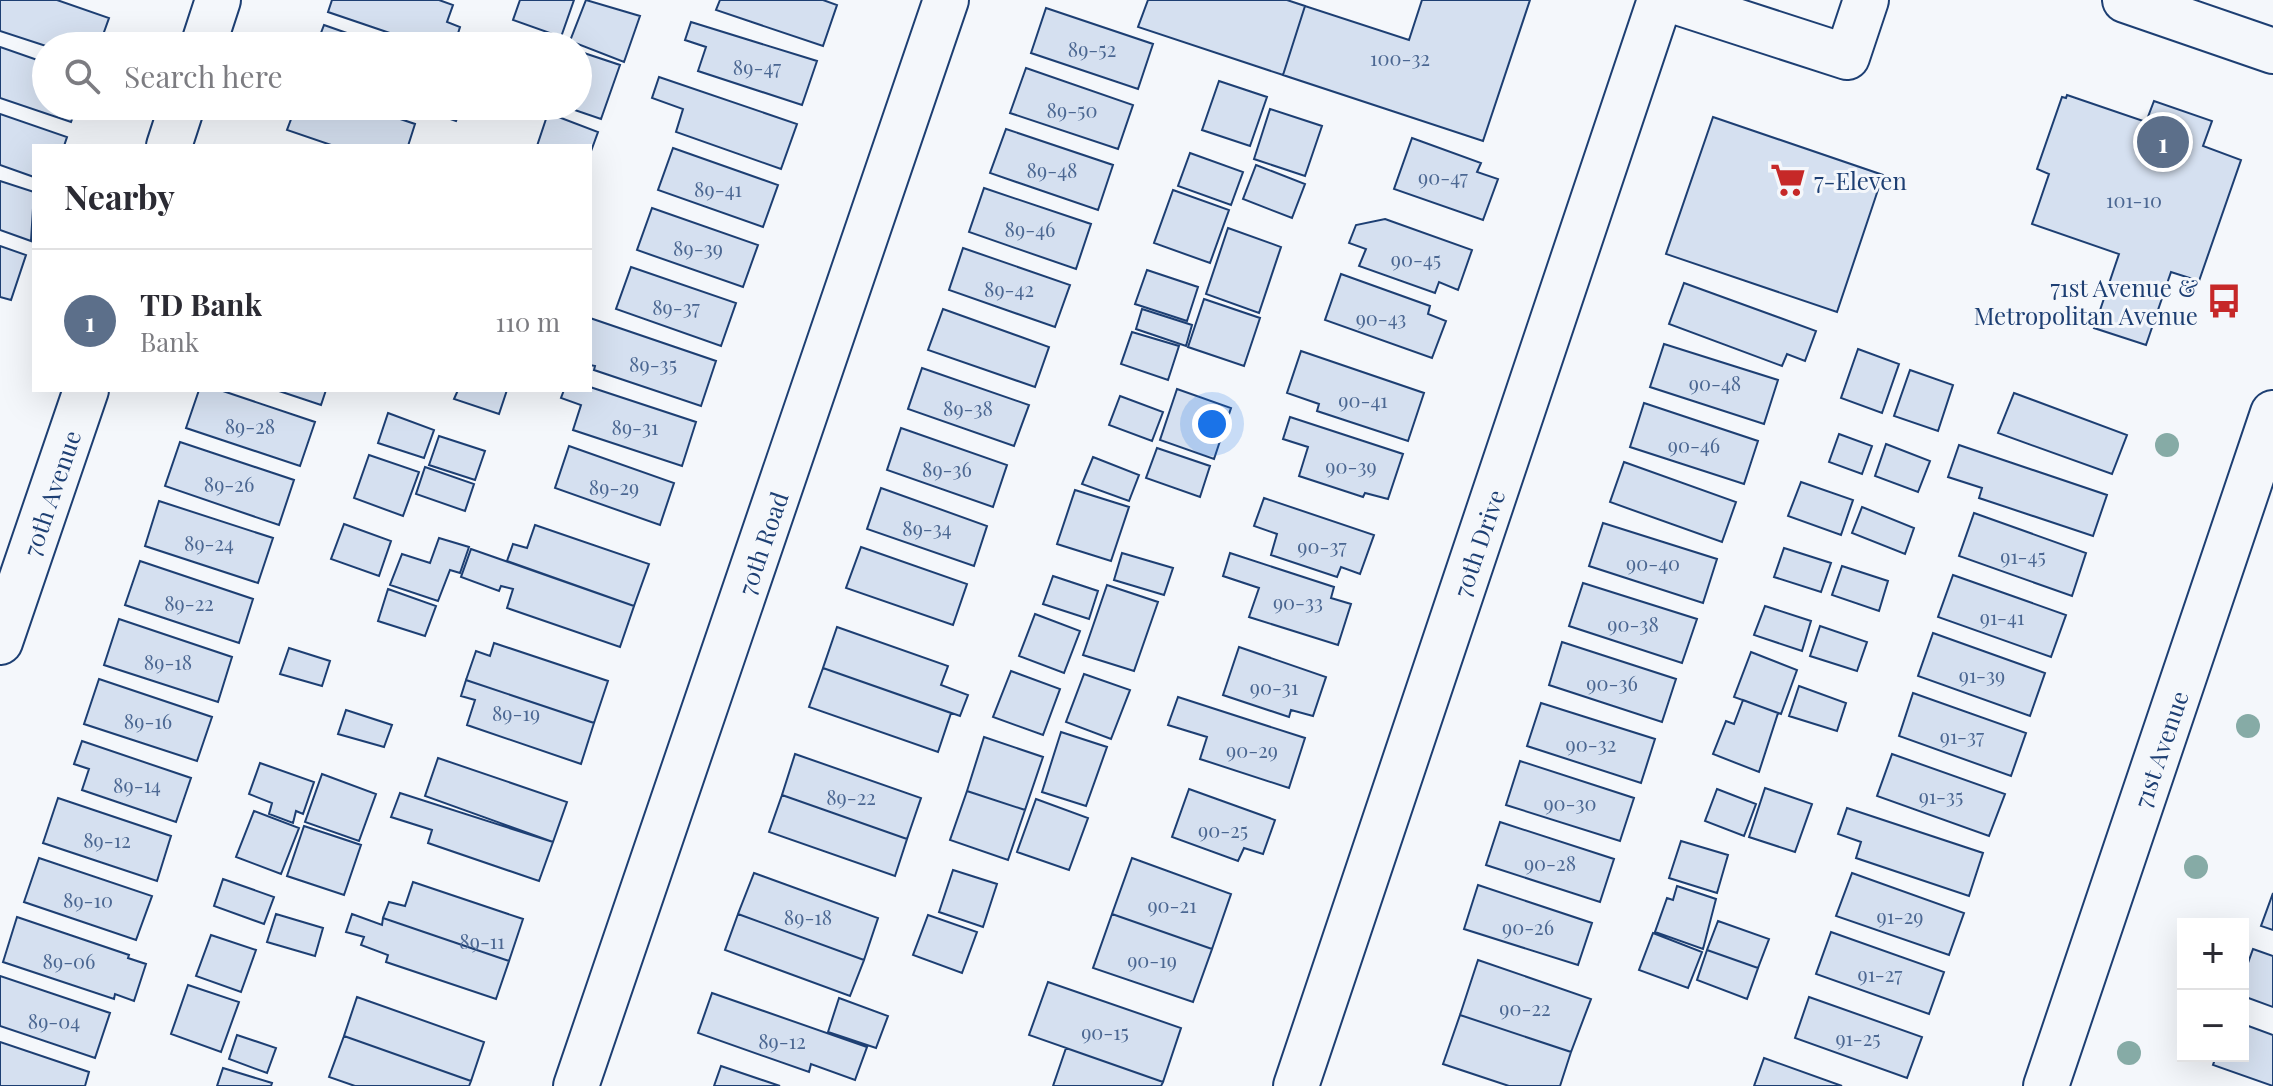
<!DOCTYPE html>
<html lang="en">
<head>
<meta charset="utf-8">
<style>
	:root { --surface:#fff; --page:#f2f2f3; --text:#2b2b33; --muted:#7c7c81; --line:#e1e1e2; --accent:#c62828 }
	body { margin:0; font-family:"Playfair Display",serif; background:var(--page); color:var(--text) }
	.controls { position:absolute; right:24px; bottom:24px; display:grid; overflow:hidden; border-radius:0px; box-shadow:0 8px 32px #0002 }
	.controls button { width:72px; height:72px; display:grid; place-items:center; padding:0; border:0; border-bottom:2px solid var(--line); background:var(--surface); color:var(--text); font:40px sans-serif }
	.you { position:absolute; left:1212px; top:424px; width:28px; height:28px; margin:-20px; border:6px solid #fff; border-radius:50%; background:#1a73e8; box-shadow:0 0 0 12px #1a73e833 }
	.badge { display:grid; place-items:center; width:52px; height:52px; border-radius:50%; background:var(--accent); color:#fff; font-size:26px; font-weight:700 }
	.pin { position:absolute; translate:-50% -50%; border:4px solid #fff; box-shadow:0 2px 8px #0006 }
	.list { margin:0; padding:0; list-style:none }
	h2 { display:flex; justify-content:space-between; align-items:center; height:104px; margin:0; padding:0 32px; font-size:34px }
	h2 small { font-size:26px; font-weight:400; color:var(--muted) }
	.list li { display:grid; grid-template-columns:52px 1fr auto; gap:24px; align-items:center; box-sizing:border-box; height:144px; padding:0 32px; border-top:2px solid var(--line) }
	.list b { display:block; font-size:30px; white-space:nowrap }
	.list p { margin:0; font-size:26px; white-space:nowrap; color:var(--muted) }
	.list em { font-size:26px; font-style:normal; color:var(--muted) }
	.icon { flex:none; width:44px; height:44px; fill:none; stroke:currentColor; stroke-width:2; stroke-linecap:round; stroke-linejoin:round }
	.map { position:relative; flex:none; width:2273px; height:1086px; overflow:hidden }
	.search { position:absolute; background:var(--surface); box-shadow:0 8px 32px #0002; left:32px; top:32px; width:560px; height:88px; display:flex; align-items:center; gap:20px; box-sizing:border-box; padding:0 28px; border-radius:44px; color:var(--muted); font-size:30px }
	.panel { position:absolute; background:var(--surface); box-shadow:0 8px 32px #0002; left:32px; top:144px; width:560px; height:248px; border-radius:0px }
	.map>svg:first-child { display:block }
	.building { fill:#d5e0f0; stroke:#1d3f73; stroke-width:2 }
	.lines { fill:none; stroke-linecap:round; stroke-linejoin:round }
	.minor-casing { stroke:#1d3f73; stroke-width:48 }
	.major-casing { stroke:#1d3f73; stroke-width:48 }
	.minor { stroke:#f4f7fb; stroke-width:44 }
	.major { stroke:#f4f7fb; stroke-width:44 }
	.tree { fill:#86aba6 }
	.labels { text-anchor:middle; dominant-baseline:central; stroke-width:6; stroke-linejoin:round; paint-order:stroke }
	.number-label { font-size:20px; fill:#4b6792 }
	.poi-label { font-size:24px; fill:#1d3f73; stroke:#f4f7fb; text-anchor:start }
	.street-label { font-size:24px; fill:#1d3f73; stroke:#f4f7fb }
</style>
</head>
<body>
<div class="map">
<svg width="2273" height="1086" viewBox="0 0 2273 1086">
	<rect width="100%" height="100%" fill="#f4f7fb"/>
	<path class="building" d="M0,0H57L109,18L99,46H46L0,31Z
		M332,0H439L453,5L447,22L460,27L454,46H428L328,12Z
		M520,0H574L561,37L513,20Z
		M586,0L640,16L624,62L570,41Z
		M720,0H823L837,5L823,46L716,10Z
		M1148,0H1287L1305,6L1283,75L1138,27Z
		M1422,0H1530L1483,141L1283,75L1305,6L1409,40Z
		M1046,8L1153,44L1138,89L1031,53Z
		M691,22L817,61L802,105L698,71L706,47L685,40Z
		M324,25L384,46H316Z
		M0,47L46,63V106H77L71,122L0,98Z
		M578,51L620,65L601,119L563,106H578Z
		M1026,68L1133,105L1118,149L1010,113Z
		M659,77L797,124L781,169L676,132L683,109L652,98Z
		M1219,81L1267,97L1250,146L1202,130Z
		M2067,95L2146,122L2154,101L2212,121L2203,146L2241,160L2199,281L2171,272L2146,345L2094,328L2119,254L2032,224L2049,174L2037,169L2062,97L2066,98Z
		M296,106H362L415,124L408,146H334L287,130Z
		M413,106H462L456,121Z
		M1270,109L1322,126L1305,176L1254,159Z
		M548,113L598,132L590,154V146H537Z
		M0,114L67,137L64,146H34V177L0,165Z
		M1713,117L1883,175L1837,312L1666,254Z
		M1006,129L1113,165L1098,210L990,173Z
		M1412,138L1481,163L1477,172L1498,179L1483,220L1394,189Z
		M673,148L778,185L763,227L658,190Z
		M1190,153L1243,172L1231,205L1178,186Z
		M1256,165L1305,184L1292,218L1243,199Z
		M0,181L34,192L31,241L0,230Z
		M984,188L1091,224L1076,269L969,232Z
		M1173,190L1229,210L1210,263L1154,243Z
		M652,208L758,245L743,287L637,250Z
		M1385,219L1472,250L1458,290L1439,282L1435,293L1359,266L1366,249L1349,243L1356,225Z
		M1228,228L1281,247L1259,313L1206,294Z
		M0,246L26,255L11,300L0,297Z
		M963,248L1070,285L1055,327L949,290Z
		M631,267L736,303L721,346L616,309Z
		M1147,270L1198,287L1187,321L1135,304Z
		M1341,274L1430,306L1428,314L1446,321L1432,358L1325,320Z
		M1684,283L1816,331L1805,361L1787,354L1782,366L1669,324Z
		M1204,299L1260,318L1244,366L1188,347Z
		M943,309L1049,347L1035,387L928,350Z
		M1142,309L1192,325L1186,346L1136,329Z
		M590,318L716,361L701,406L594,370L595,366L590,365Z
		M1132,332L1179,346L1168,380L1121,364Z
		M1664,344L1778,380L1764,424L1650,387Z
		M1858,349L1899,364L1882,413L1841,398Z
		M1301,351L1424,393L1408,441L1317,411L1319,404L1287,393Z
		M922,368L1029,405L1014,446L908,409Z
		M1910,370L1953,385L1938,431L1894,416Z
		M590,387L696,422L682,466L573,430L581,405L561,398L564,390H590Z
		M1177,389L1231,408L1214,459L1160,440Z
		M199,390H220L315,422L300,466L186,428Z
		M276,390H326L321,405Z
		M458,390H507L499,414L454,399Z
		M2014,393L2127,435L2112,474L1998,433Z
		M1120,396L1163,412L1152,441L1109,425Z
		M1644,403L1758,441L1744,484L1630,447Z
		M388,413L434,430L424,458L378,443Z
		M1290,417L1403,454L1388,499L1365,493L1363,497L1299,476L1308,447L1283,439Z
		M901,428L1007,465L993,507L887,470Z
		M1839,434L1872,446L1862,474L1829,462Z
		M439,436L485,451L475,480L429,465Z
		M180,442L294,480L279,525L165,486Z
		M1886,444L1930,461L1918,492L1875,476Z
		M1959,445L2107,495L2093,536L1979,498L1982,488L1948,477Z
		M569,446L674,483L660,525L555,488Z
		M1157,448L1210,466L1200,497L1146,478Z
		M369,455L419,472L403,516L354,498Z
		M1093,457L1139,475L1129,501L1082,484Z
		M1624,462L1736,502L1722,542L1610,502Z
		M425,467L474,484L465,511L416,494Z
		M1801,482L1853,500L1841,535L1788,516Z
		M881,488L987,526L974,566L867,529Z
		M1075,490L1129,507L1111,561L1057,544Z
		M1264,498L1374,535L1360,574L1341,567L1337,577L1271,555L1277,534L1254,526Z
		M159,501L273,538L258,583L145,546Z
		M1862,507L1914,528L1905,554L1852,533Z
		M1974,513L2086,553L2072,596L1959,556Z
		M1603,523L1717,559L1703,603L1589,566Z
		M344,524L391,541L379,576L331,559Z
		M535,525L649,564L634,606L507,561L513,544L527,548Z
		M439,538L469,547L460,573L450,570L438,601L390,585L402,554L430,563Z
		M861,547L967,584L953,625L846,588Z
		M1784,548L1831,563L1821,592L1774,577Z
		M471,549L634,606L620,647L507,608L513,589L501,586L499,591L461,577Z
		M1122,553L1173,568L1164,595L1114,580Z
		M1230,553L1334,587L1331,598L1351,604L1338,645L1249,617L1259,588L1223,576Z
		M140,561L253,599L239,643L125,605Z
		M1842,566L1888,581L1879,611L1832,595Z
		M1953,575L2066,615L2051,657L1938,617Z
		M1053,576L1098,591L1089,619L1043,604Z
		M1583,583L1697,619L1682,663L1569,626Z
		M1107,585L1158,602L1134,671L1083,655Z
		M388,589L436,606L425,636L378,621Z
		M1765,606L1811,621L1802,651L1754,635Z
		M1035,614L1080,631L1064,673L1019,656Z
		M119,619L232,657L218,702L104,665Z
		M1820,626L1867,642L1857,671L1810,656Z
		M837,627L948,666L941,685L968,695L960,716L823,668Z
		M1933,633L2045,673L2030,716L1918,676Z
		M1562,642L1676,679L1662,722L1549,685Z
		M494,643L608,681L594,723L466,680L476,651L490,656Z
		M1239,647L1326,677L1313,716L1291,710L1289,717L1223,695Z
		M289,648L330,661L322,686L280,674Z
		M1751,652L1797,670L1781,714L1734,697Z
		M823,668L951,713L938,752L809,707Z
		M1011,671L1060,689L1043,735L993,717Z
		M1084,674L1130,690L1111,739L1066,722Z
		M99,679L212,717L197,761L84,724Z
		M466,680L594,723L581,764L467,725L475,700L461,696Z
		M1799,686L1846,703L1837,731L1789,716Z
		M1913,693L2026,733L2011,776L1899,736Z
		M1178,697L1305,738L1289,788L1200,759L1207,737L1168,725Z
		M1743,700L1778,713L1759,772L1713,754L1726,721L1734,724Z
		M1541,703L1655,739L1641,783L1527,746Z
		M346,710L392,725L384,747L338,734Z
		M1061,732L1107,747L1086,806L1042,792Z
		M984,737L1043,757L1025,810L967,791Z
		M82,741L191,778L176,822L82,790L89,769L74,764Z
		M795,754L921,798L907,839L782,795Z
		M1892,754L2005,794L1989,836L1877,796Z
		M438,758L567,802L553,842L425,796Z
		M1520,761L1634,798L1620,841L1506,805Z
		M260,763L314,782L303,814L296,811L293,823L269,814L272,803L249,794Z
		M322,774L376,794L359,841L305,822Z
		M1765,788L1812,804L1795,852L1749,837Z
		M1189,789L1275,820L1263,854L1244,848L1238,861L1172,837Z
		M1717,789L1756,804L1744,836L1705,821Z
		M967,791L1025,810L1008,860L950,840Z
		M400,793L553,842L539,881L428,843L432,830L391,817Z
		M782,795L907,839L895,876L769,832Z
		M58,798L171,836L157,881L43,843Z
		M1036,799L1088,818L1069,870L1017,852Z
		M1847,808L1983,853L1969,896L1856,858L1861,842L1838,834Z
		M254,811L299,828L281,874L236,857Z
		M1500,822L1614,859L1600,902L1486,865Z
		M304,826L361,845L344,895L287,876Z
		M1681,841L1728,855L1717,893L1669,878Z
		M39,858L152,896L136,940L24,902Z
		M1132,858L1231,894L1212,949L1112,914Z
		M953,870L997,884L983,927L939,912Z
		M754,873L878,918L864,960L738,914Z
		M1852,873L1964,913L1949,955L1836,916Z
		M223,879L274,897L264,924L214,906Z
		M413,882L523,919L509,961L383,918L389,902L405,906Z
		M1478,885L1592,923L1578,965L1464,929Z
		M1677,886L1716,899L1703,949L1655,932L1667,898L1673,900Z
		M2273,893V930L2261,926Z
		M276,914L323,928L315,956L267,942Z
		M352,914L382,925L383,918L509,961L496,999L386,962L388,955L361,945L364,937L346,932Z
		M738,914L864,960L850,996L725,950Z
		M1112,914L1212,949L1193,1002L1093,968Z
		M928,915L977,932L962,973L913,955Z
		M17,917L129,955L128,958L146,964L134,1001L115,994L114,999L3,962Z
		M1718,921L1769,939L1758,968L1707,950Z
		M1831,932L1944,972L1929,1014L1816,974Z
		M1653,933L1702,952L1688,988L1639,970Z
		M211,935L256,950L241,992L196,976Z
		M2253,949L2273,956V1007L2243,996V977Z
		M1707,950L1758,968L1747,999L1697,980Z
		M1478,960L1591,999L1571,1052L1460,1015Z
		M0,976L110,1013L95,1058L0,1026Z
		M1048,982L1181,1028L1163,1082L1029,1035Z
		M188,985L239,1002L221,1052L171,1034Z
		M712,993L867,1047L855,1080L811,1064L809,1072L698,1033Z
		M357,997L484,1042L471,1081L344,1036Z
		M1809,997L1922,1037L1907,1078L1795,1038Z
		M839,998L888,1016L876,1048L828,1032Z
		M1460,1015L1571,1052L1560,1086H1509L1443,1064Z
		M2243,1024L2273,1035V1086L2213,1065L2216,1056H2243Z
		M237,1035L276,1048L267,1073L229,1059Z
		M344,1036L471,1081L469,1086H355L329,1077Z
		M0,1042L89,1072L85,1086H0Z
		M1066,1048L1163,1082L1161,1086H1053Z
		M1764,1058L1842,1086H1754Z
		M721,1066L780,1086H714Z
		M223,1068L272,1083L271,1086H217Z"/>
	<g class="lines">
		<g class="minor-casing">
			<path id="minor" d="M1671,0L1847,57L1866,0
				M203,46L218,0
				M169,146L182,106
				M0,642L86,390
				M576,1086L946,0
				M1296,1086L1660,0
				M2046,1086L2273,413"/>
		</g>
		<g class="major-casing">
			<path id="major" d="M2125,0L2273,51"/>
		</g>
		<use href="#minor" class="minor"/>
		<use href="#major" class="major"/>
	</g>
	<g class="tree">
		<circle cx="2167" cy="445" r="12"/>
		<circle cx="2248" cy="726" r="12"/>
		<circle cx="2196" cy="867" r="12"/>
		<circle cx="2129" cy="1053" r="12"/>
	</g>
	<defs>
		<g id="supermarket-bare" transform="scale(2.76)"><path d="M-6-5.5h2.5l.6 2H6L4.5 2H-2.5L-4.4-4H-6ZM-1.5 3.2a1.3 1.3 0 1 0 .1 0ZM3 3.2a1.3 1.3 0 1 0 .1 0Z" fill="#c62828" stroke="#f4f7fb" stroke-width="2.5" paint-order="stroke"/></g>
		<g id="bus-bare" transform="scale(2.76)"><path d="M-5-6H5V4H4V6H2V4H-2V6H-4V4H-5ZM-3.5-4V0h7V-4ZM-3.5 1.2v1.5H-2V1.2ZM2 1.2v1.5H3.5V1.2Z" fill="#c62828" stroke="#f4f7fb" stroke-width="2.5" paint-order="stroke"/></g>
	</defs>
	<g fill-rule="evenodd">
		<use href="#supermarket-bare" x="1788" y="180"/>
		<use href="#bus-bare" x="2224" y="301"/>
	</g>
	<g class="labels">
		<g class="number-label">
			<text x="1092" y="48">89-52</text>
			<text x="1400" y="57">100-32</text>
			<text x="757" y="66">89-47</text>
			<text x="1072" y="109">89-50</text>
			<text x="1052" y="169">89-48</text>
			<text x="1443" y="176">90-47</text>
			<text x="718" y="188">89-41</text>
			<text x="2134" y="199">101-10</text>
			<text x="1030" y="228">89-46</text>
			<text x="698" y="247">89-39</text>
			<text x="1416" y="258">90-45</text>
			<text x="1009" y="288">89-42</text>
			<text x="676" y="306">89-37</text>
			<text x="1381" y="317">90-43</text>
			<text x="653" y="363">89-35</text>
			<text x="1715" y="382">90-48</text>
			<text x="1363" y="399">90-41</text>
			<text x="968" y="407">89-38</text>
			<text x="250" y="425">89-28</text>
			<text x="635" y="426">89-31</text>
			<text x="1694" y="444">90-46</text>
			<text x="1351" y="465">90-39</text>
			<text x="947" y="468">89-36</text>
			<text x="229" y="483">89-26</text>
			<text x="614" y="486">89-29</text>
			<text x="927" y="527">89-34</text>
			<text x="209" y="542">89-24</text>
			<text x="1322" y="545">90-37</text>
			<text x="2023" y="555">91-45</text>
			<text x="1653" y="562">90-40</text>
			<text x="1298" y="601">90-33</text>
			<text x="189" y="602">89-22</text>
			<text x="2002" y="616">91-41</text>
			<text x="1633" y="623">90-38</text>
			<text x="168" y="661">89-18</text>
			<text x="1982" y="674">91-39</text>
			<text x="1612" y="682">90-36</text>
			<text x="1274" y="686">90-31</text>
			<text x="516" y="712">89-19</text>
			<text x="148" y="720">89-16</text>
			<text x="1962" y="735">91-37</text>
			<text x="1591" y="743">90-32</text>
			<text x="1252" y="749">90-29</text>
			<text x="137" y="784">89-14</text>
			<text x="1941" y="795">91-35</text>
			<text x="851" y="796">89-22</text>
			<text x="1570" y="802">90-30</text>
			<text x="1223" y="829">90-25</text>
			<text x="107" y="839">89-12</text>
			<text x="1550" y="862">90-28</text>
			<text x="88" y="899">89-10</text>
			<text x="1172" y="904">90-21</text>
			<text x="1900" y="915">91-29</text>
			<text x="808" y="916">89-18</text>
			<text x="1528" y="926">90-26</text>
			<text x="482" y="940">89-11</text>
			<text x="1152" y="959">90-19</text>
			<text x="69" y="960">89-06</text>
			<text x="1880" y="973">91-27</text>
			<text x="1525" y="1007">90-22</text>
			<text x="54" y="1020">89-04</text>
			<text x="1105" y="1031">90-15</text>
			<text x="1858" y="1037">91-25</text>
			<text x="782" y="1040">89-12</text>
		</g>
		<g class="poi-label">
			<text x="1814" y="180">7-Eleven</text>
			<text x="2198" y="287" text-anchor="end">71st Avenue &amp;<tspan x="2198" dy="28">Metropolitan Avenue</tspan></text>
		</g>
		<g class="street-label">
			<text transform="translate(51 493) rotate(-71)">70th Avenue</text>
			<text transform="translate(762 543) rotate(-71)">70th Road</text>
			<text transform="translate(1478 543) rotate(-71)">70th Drive</text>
			<text transform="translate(2160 749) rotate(-71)">71st Avenue</text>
		</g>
	</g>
</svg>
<div class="controls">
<button>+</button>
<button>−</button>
</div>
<div class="you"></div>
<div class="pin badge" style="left:2163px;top:142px;background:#5c6f8a">1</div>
<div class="search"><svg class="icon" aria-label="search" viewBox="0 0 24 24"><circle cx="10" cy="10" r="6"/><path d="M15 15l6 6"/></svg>Search here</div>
<section class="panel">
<h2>Nearby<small></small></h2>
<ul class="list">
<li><span class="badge" style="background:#5c6f8a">1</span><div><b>TD Bank</b><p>Bank</p></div><em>110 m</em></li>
</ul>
</section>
</div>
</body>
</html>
